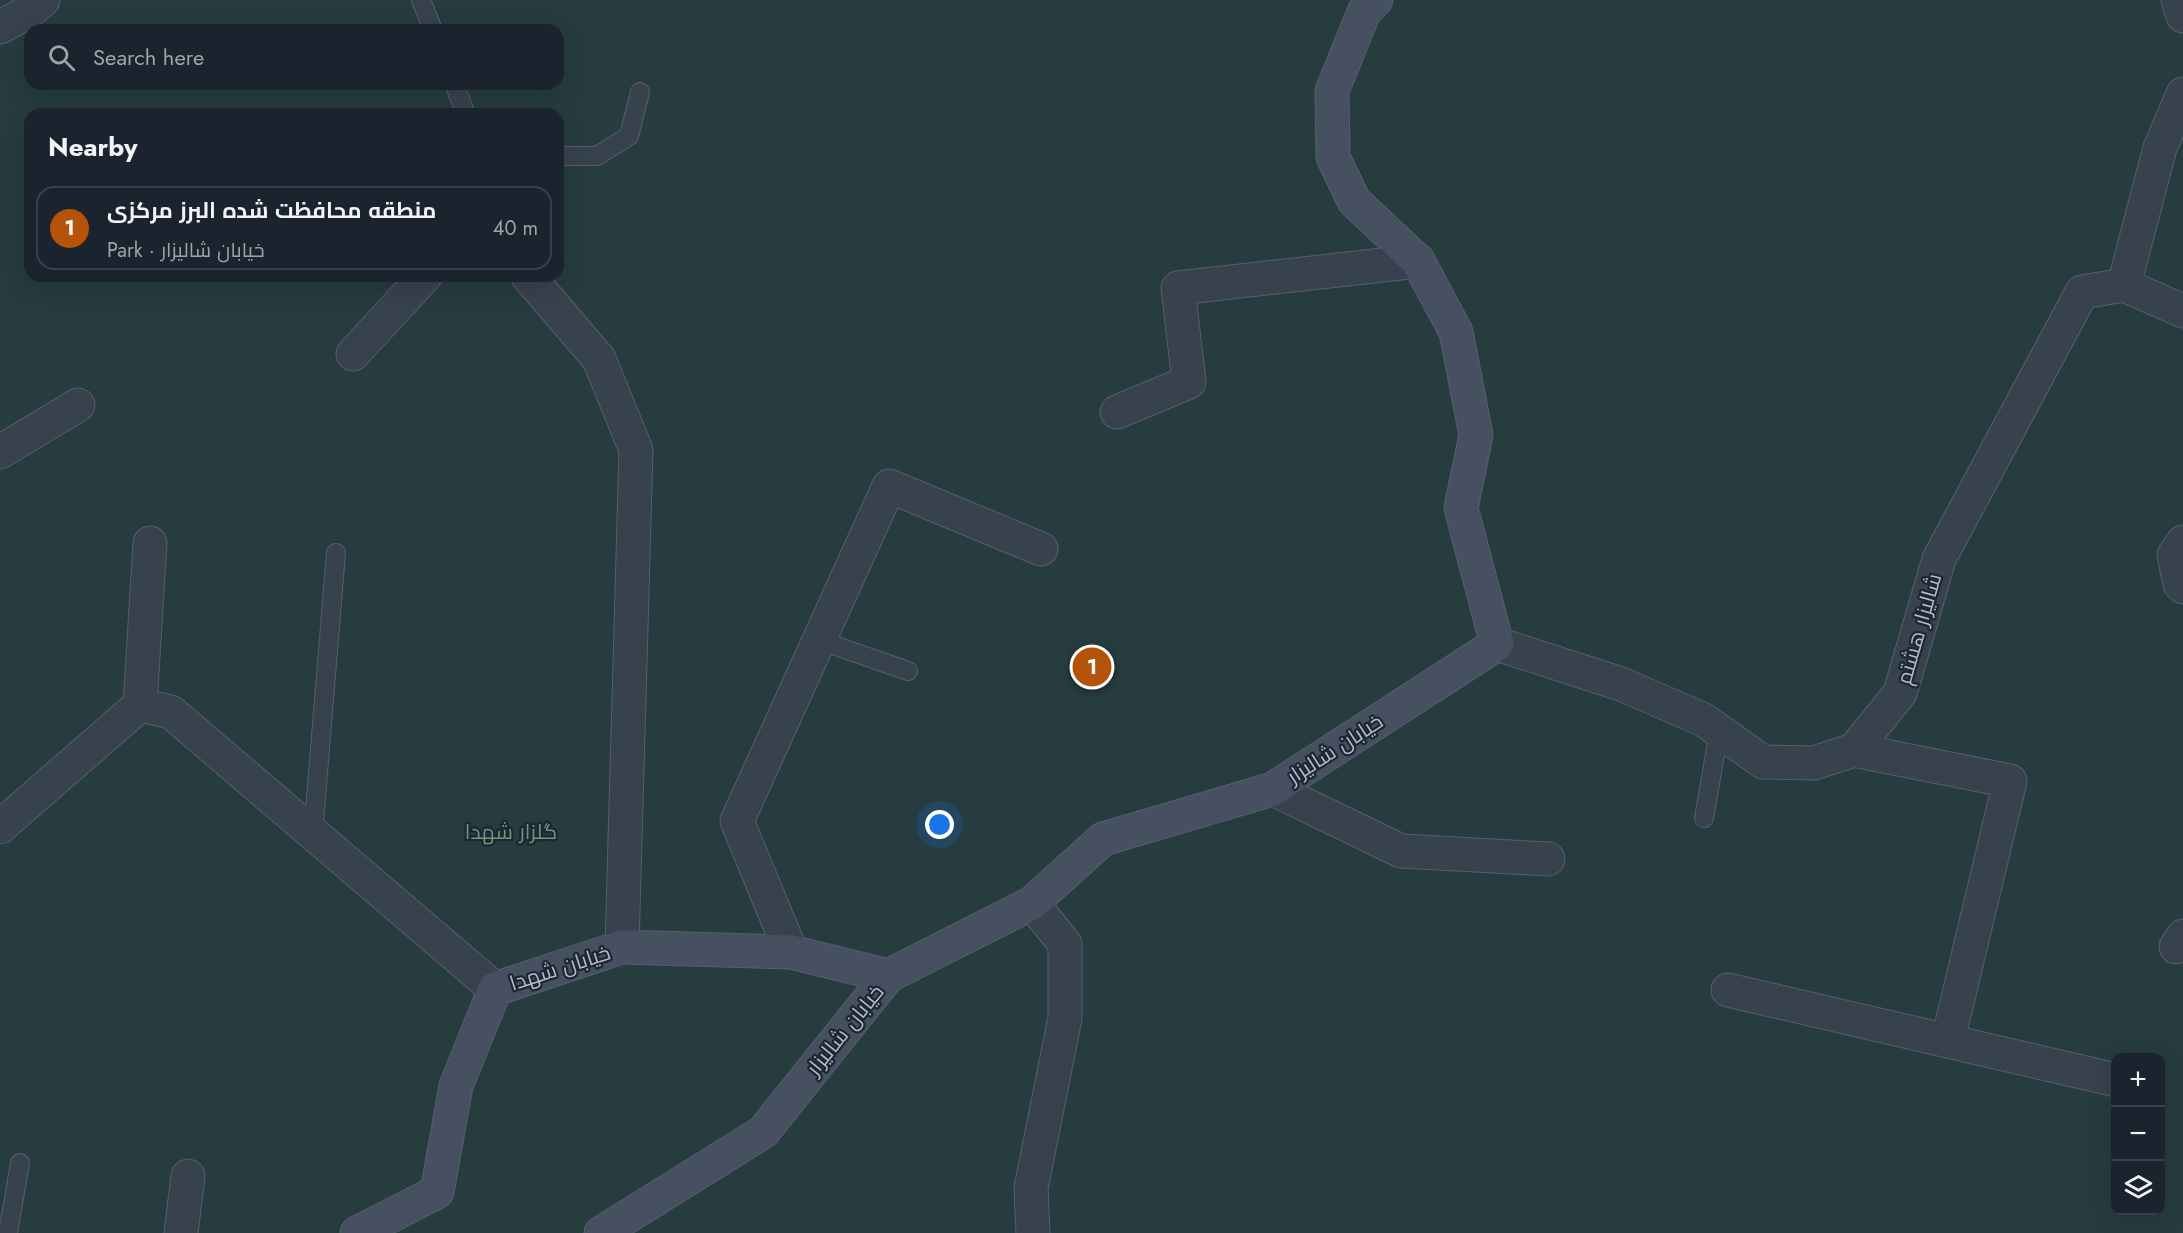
<!DOCTYPE html>
<html lang="en">
<head>
<meta charset="utf-8">
<style>
	:root { --surface:#1b232e; --page:#282f3a; --text:#f1f3f6; --muted:#a0a4aa; --line:#39404a; --accent:#b45309 }
	body { margin:0; font-family:Jost,Cairo,sans-serif; background:var(--page); color:var(--text) }
	.controls { position:absolute; right:18px; bottom:18px; display:grid; overflow:hidden; border-radius:12px; box-shadow:0 6px 24px #0002 }
	.controls button { width:54px; height:54px; display:grid; place-items:center; padding:0; border:0; border-bottom:2px solid var(--line); background:var(--surface); color:var(--text); font:30px sans-serif }
	.you { position:absolute; left:940px; top:825px; width:21px; height:21px; margin:-15px; border:4px solid #fff; border-radius:50%; background:#1a73e8; box-shadow:0 0 0 9px #1a73e833 }
	.badge { display:grid; place-items:center; width:39px; height:39px; border-radius:50%; background:var(--accent); color:#fff; font-size:20px; font-weight:700 }
	.pin { position:absolute; translate:-50% -50%; border:3px solid #fff; box-shadow:0 2px 6px #0006 }
	.list { margin:0; padding:0; list-style:none }
	h2 { display:flex; justify-content:space-between; align-items:center; height:78px; margin:0; padding:0 24px; font-size:26px }
	h2 small { font-size:20px; font-weight:400; color:var(--muted) }
	.list li { display:grid; grid-template-columns:39px 1fr auto; gap:18px; align-items:center; box-sizing:border-box; height:84px; margin:0 12px 12px; padding:0 12px; border:2px solid var(--line); border-radius:18px }
	.list b { display:block; font-size:22px; white-space:nowrap }
	.list p { margin:0; font-size:20px; white-space:nowrap; color:var(--muted) }
	.list em { font-size:20px; font-style:normal; color:var(--muted) }
	.icon { flex:none; width:33px; height:33px; fill:none; stroke:currentColor; stroke-width:2; stroke-linecap:round; stroke-linejoin:round }
	.map { position:relative; flex:none; width:2183px; height:1233px; overflow:hidden }
	.search { position:absolute; background:var(--surface); box-shadow:0 6px 24px #0002; left:24px; top:24px; width:540px; height:66px; display:flex; align-items:center; gap:15px; box-sizing:border-box; padding:0 21px; border-radius:18px; color:var(--muted); font-size:22px }
	.panel { position:absolute; background:var(--surface); box-shadow:0 6px 24px #0002; left:24px; top:108px; width:540px; height:174px; border-radius:18px }
	.map>svg:first-child { display:block }
	.green { fill:#263c3f; fill-rule:evenodd }
	.lines { fill:none; stroke-linecap:round; stroke-linejoin:round }
	.lane-casing { stroke:#565f6c; stroke-width:20 }
	.street-casing { stroke:#565f6c; stroke-width:35 }
	.secondary-casing { stroke:#565f6c; stroke-width:35 }
	.lane { stroke:#38414e; stroke-width:18 }
	.street { stroke:#38414e; stroke-width:33 }
	.secondary { stroke:#465061; stroke-width:33 }
	.labels { text-anchor:middle; dominant-baseline:central; stroke-width:4.5; stroke-linejoin:round; paint-order:stroke }
	.street-label { font-size:21px; fill:#b4bcc9; stroke:#1d2633 }
	.park-label { font-size:21px; fill:#6b9a76; stroke:#1d2633 }
</style>
</head>
<body>
<div class="map">
<svg width="2183" height="1233" viewBox="0 0 2183 1233">
	<rect width="100%" height="100%" fill="#242f3e"/>
	<path class="green" d="M0,0H2183V1233H0ZM30,30H558V84H30ZM30,114H558V276H30ZM2116,1058H2160V1210H2116Z"/>
	<g class="lines">
		<g class="lane-casing">
			<path id="lane" d="M421,0L433,30
				M454,84L466,114
				M558,156H597L629,136L640,92
				M819,640L908,671
				M1704,818L1719,731
				M313,834L336,553
				M8,1233L20,1163"/>
		</g>
		<g class="street-casing">
			<path id="street" d="M2178,0L2183,16
				M0,27L30,11L43,0
				M528,276L599,359L636,450L622,947
				M2124,285L2160,148L2183,94
				M2124,285L2183,311
				M353,354L425,276
				M1117,412L1189,382L1178,288L1418,261
				M0,452L78,405
				M2183,542L2174,555L2180,584L2183,587
				M150,543L140,705L171,712L495,989
				M1497,644L1621,684L1704,720L1763,762L1814,763L1854,750L1900,693L1939,559L2082,292L2124,285
				M1854,750L2010,781L1948,1040
				M1273,789L1401,851L1548,859
				M0,827L140,705
				M1032,903L1065,944V1018L1031,1188L1033,1233
				M2176,947L2183,936
				M791,952L737,821L889,486L1041,549
				M1728,990L2116,1080
				M181,1233L188,1176"/>
		</g>
		<g class="secondary-casing">
			<path id="secondary" d="M357,1233L437,1192L456,1086L495,989L622,947L791,952L888,976
				M601,1233L763,1132L888,976L1032,903L1103,839L1273,789L1497,644L1461,508L1476,435L1456,332L1418,261L1354,201L1333,157L1332,91L1364,12L1376,0"/>
		</g>
		<use href="#lane" class="lane"/>
		<use href="#street" class="street"/>
		<use href="#secondary" class="secondary"/>
	</g>
	<g class="labels">
		<g class="street-label">
			<text transform="translate(1919 629) rotate(-74)">شالیزار هشتم</text>
			<text transform="translate(1335 749) rotate(-33)">خیابان شالیزار</text>
			<text transform="translate(560 968) rotate(-18)">خیابان شهدا</text>
			<text transform="translate(845 1030) rotate(-51)">خیابان شالیزار</text>
		</g>
		<g class="park-label">
			<text x="511" y="832">گلزار شهدا</text>
		</g>
	</g>
</svg>
<div class="controls">
<button>+</button>
<button>−</button>
<button><svg class="icon" aria-label="layers" viewBox="0 0 24 24"><path d="M12 4l9 5-9 5-9-5zM3 14l9 5 9-5"/></svg></button>
</div>
<div class="you"></div>
<div class="pin badge" style="left:1092px;top:667px">1</div>
<div class="search"><svg class="icon" aria-label="search" viewBox="0 0 24 24"><circle cx="10" cy="10" r="6"/><path d="M15 15l6 6"/></svg>Search here</div>
<section class="panel">
<h2>Nearby<small></small></h2>
<ul class="list">
<li><span class="badge">1</span><div><b>منطقه محافظت شده البرز مرکزی</b><p>Park · خیابان شالیزار</p></div><em>40 m</em></li>
</ul>
</section>
</div>
</body>
</html>
